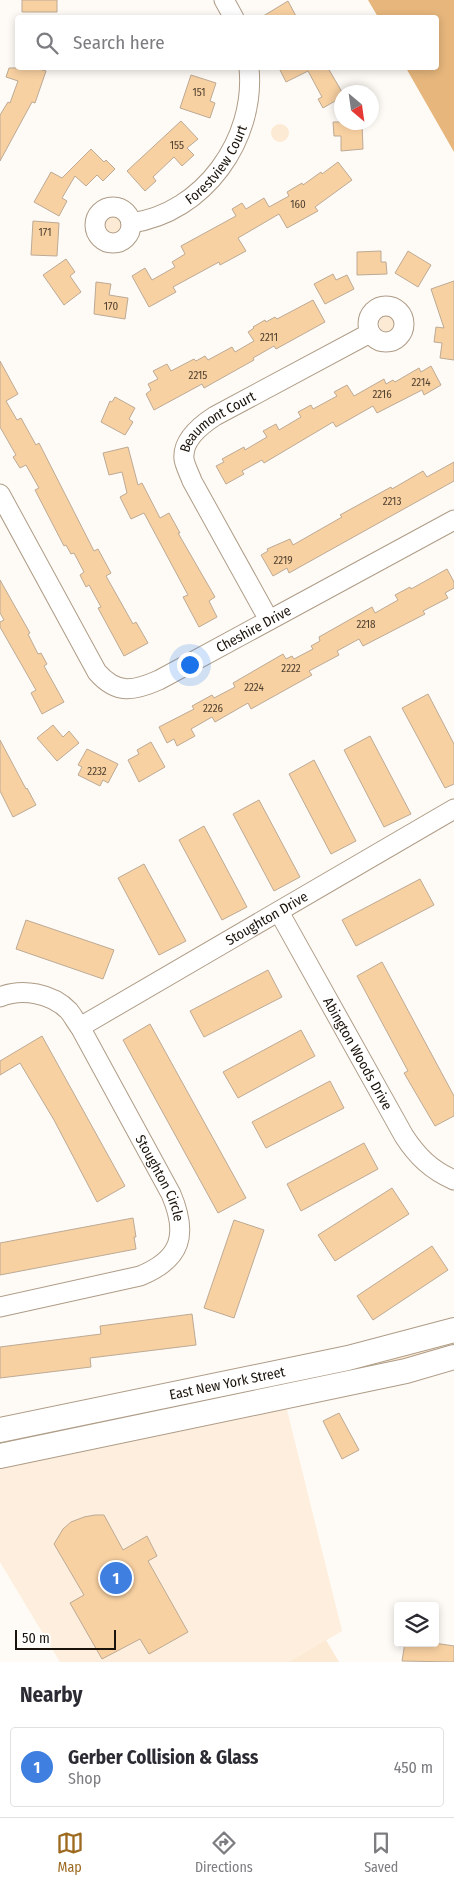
<!DOCTYPE html>
<html lang="en">
<head>
<meta charset="utf-8">
<style>
	:root { --surface:#fff; --page:#f2f2f3; --text:#2b2b33; --muted:#7c7c81; --line:#e1e1e2; --accent:#9c691f }
	body { margin:0; font-family:"Fira Sans Condensed",sans-serif; background:var(--page); color:var(--text) }
	.controls { position:absolute; right:15px; bottom:15px; display:grid; overflow:hidden; border-radius:5px; box-shadow:0 2px 8px #0003 }
	.controls button { width:45px; height:45px; display:grid; place-items:center; padding:0; border:0; border-bottom:1px solid var(--line); background:var(--surface); color:var(--text); font:25px sans-serif }
	.compass { position:absolute; left:334px; top:85px; width:45px; height:45px; border-radius:50%; background:var(--surface); box-shadow:0 2px 8px #0003; rotate:151deg }
	.scale { position:absolute; left:15px; bottom:12px; width:101px; box-sizing:border-box; padding-left:5px; border:2px solid #1a130b; border-top:0; font-size:14px; line-height:18px; white-space:nowrap; color:#1a130b; -webkit-text-stroke:4px #fff; paint-order:stroke }
	.you { position:absolute; left:189px; top:664px; width:18px; height:18px; margin:-12px; border:4px solid #fff; border-radius:50%; background:#1a73e8; box-shadow:0 0 0 8px #1a73e833 }
	.badge { display:grid; place-items:center; width:32px; height:32px; border-radius:50%; background:var(--accent); color:#fff; font-size:16px; font-weight:700 }
	.pin { position:absolute; translate:-50% -50%; border:2px solid #fff; box-shadow:0 1px 5px #0006 }
	.list { margin:0; padding:0; list-style:none }
	h2 { display:flex; justify-content:space-between; align-items:center; height:65px; margin:0; padding:0 20px; font-size:21px }
	h2 small { font-size:16px; font-weight:400; color:var(--muted) }
	.list li { display:grid; grid-template-columns:32px 1fr auto; gap:15px; align-items:center; box-sizing:border-box; height:80px; margin:0 10px 10px; padding:0 10px; border:1px solid var(--line); border-radius:5px }
	.list b { display:block; font-size:19px; white-space:nowrap }
	.list p { margin:0; font-size:16px; white-space:nowrap; color:var(--muted) }
	.list em { font-size:16px; font-style:normal; color:var(--muted) }
	.icon { flex:none; width:28px; height:28px; fill:none; stroke:currentColor; stroke-width:2; stroke-linecap:round; stroke-linejoin:round }
	.map { position:relative; flex:none; width:454px; height:1662px; overflow:hidden }
	.search { position:absolute; background:var(--surface); box-shadow:0 2px 8px #0003; left:15px; right:15px; top:15px; height:55px; display:flex; align-items:center; gap:12px; box-sizing:border-box; padding:0 18px; border-radius:5px; color:var(--muted); font-size:19px }
	.sheet { height:155px; background:var(--surface) }
	nav { display:flex; justify-content:space-around; align-items:center; box-sizing:border-box; height:70px; border-top:1px solid var(--line); background:var(--surface); font-size:14px; color:var(--muted) }
	nav a { display:grid; justify-items:center; gap:2px }
	nav .on { color:var(--accent) }
	.map>svg:first-child { display:block }
	.built { fill:#fdeedd }
	.green { fill:#fdead4 }
	.forest { fill:#e6b67c }
	.building { fill:#f8d1a2; stroke:#bdaa95 }
	.lines { fill:none; stroke-linecap:round; stroke-linejoin:round }
	.minor-casing { stroke:#ae9c87; stroke-width:21 }
	.major-casing { stroke:#ae9c87; stroke-width:26 }
	.minor { stroke:#fff; stroke-width:19 }
	.major { stroke:#fff; stroke-width:24 }
	.labels { text-anchor:middle; dominant-baseline:central; stroke-width:4; stroke-linejoin:round; paint-order:stroke }
	.number-label { font-size:11px; fill:#524231 }
	.street-label { font-size:14px; fill:#1a130b; stroke:#fff }
</style>
</head>
<body>
<div class="map">
<svg width="454" height="1662" viewBox="0 0 454 1662">
	<rect width="100%" height="100%" fill="#fefaf5"/>
	<path class="built" d="M286,1406L342,1631L289,1662H60L0,1562V1465Z"/>
	<path class="green" d="M271 133a9 9 0 1 1 18 0a9 9 0 1 1-18 0Z
		M104 226a9 9 0 1 1 18 0a9 9 0 1 1-18 0Z
		M379 324a9 9 0 1 1 18 0a9 9 0 1 1-18 0Z
		M454,1339V1347L387,1366L147,1414L243,1387Z
		M326,1640L339,1662H289Z"/>
	<path class="forest" d="M368,0H454V152L406,68H436V18L378,17Z"/>
	<path class="building" d="M22,0H57V12H22Z
		M288,1L297,18H260Z
		M9,68H36L46,71L35,103L32,102L0,161V115L8,102L10,103L18,81L6,77Z
		M279,68H328L342,92V97L323,108L318,99L322,97L308,71L286,82Z
		M191,75L216,83L210,101L215,103L210,118L180,108Z
		M181,121L198,139L187,148L194,155L182,166L174,157L153,177L156,181L145,191L127,171Z
		M333,122H362L363,149L341,151V136H334Z
		M91,149L104,162L106,160L115,169L103,181L97,175L86,186L75,176L62,198L67,201L59,216L34,202L51,172L62,178Z
		M338,162L352,180L315,207L318,211L287,228L279,214L238,238L246,251L220,265L219,262L173,287L176,292L149,307L132,276L145,268L152,280L175,267L172,262L185,254L181,246L236,216L232,209L242,203L246,209L264,198L269,207L289,196L287,192L302,183L303,185L321,172L322,174Z
		M33,221L59,223L57,256L31,255Z
		M381,251V262H386L387,274L357,275V252Z
		M408,251L431,265L418,287L395,273Z
		M66,259L75,272L70,276L81,292L64,305L43,275Z
		M333,274L336,280L347,275L354,289L325,304L314,284Z
		M454,281V360L440,358L442,343L434,342L436,327L444,328L431,289Z
		M96,282L111,284L109,295L128,298L125,319L94,314Z
		M313,300L325,322L276,349L274,346L253,358L254,360L204,388L202,384L154,410L146,394L151,390L148,384L158,379L153,371L167,364L171,371L194,359L196,361L205,356L208,360L232,347L235,352L254,341L248,332L254,328L253,327L265,320L266,322L275,317L277,319Z
		M0,361L18,394L6,401L17,420L21,418L36,445L39,443L94,551L98,549L111,573L106,576L133,624L136,622L148,643L124,656L98,608L101,607L89,585L86,587L80,575L84,572L74,553L71,554L66,545L64,546L35,490L39,488L26,465L20,468L13,457L16,455L0,427Z
		M431,366L441,385L424,395L422,390L377,413L373,406L336,427L333,422L264,463L262,460L242,471L244,474L226,484L216,466L224,462L222,459L244,447L245,450L267,437L263,431L276,424L279,430L301,417L298,412L311,405L313,409L337,396L334,392L347,385L354,396L384,379L386,384L393,380L395,382L419,368L421,372Z
		M115,397L135,408L129,419L133,422L125,435L101,422L110,401L112,402Z
		M128,447L138,485L142,483L160,518L169,513L180,533H178L215,597L209,601L217,617L199,627L183,597L188,595L144,513L131,519L120,497L127,493L122,472L109,475L103,453Z
		M454,462V481L289,573L287,568L273,576L261,555L268,551L267,549L290,539L293,545L342,517L340,515L391,487L392,489L423,471L427,477Z
		M447,569L454,582V588L445,593L448,598L423,611L425,614L363,646L359,639L337,651L339,655L309,671L312,675L251,709L248,703L215,722L212,717L191,729L195,736L177,746L174,739L167,743L159,727L194,709L192,706L212,695L214,698L235,687L233,683L283,654L286,659L292,656L294,659L313,649L311,646L320,641L319,637L372,607L375,613L398,600L395,595L410,587L411,589Z
		M0,580L30,633L28,634L38,654L41,653L47,664L44,666L64,702L42,714L31,693L36,690L0,627V622L4,620L0,613Z
		M428,694L454,744V784L445,788L402,708Z
		M53,725L63,737L69,731L79,743L57,761L37,738Z
		M370,736L411,814L384,827L344,750Z
		M0,740L26,789L27,788L36,805L13,817L0,791Z
		M151,742L165,767L139,782L128,760L139,754L137,750Z
		M87,749L118,764L108,783L103,780L100,786L78,775L82,767L78,765Z
		M314,760L356,841L331,854L289,774Z
		M259,800L300,877L274,891L233,814Z
		M204,826L247,907L222,920L179,840Z
		M144,864L186,941L159,955L118,878Z
		M420,879L434,905L356,946L342,920Z
		M26,920L114,950L103,979L16,949Z
		M382,962L454,1096V1116L435,1126L404,1073L408,1071L357,976Z
		M268,970L282,997L204,1037L190,1011Z
		M150,1024L246,1198L218,1213L123,1040Z
		M301,1030L315,1056L238,1098L223,1072Z
		M42,1036L125,1186L97,1202L54,1120L20,1063L0,1075V1061Z
		M330,1081L344,1108L266,1148L252,1122Z
		M364,1143L378,1169L301,1211L287,1184Z
		M392,1188L409,1214L335,1261L318,1235Z
		M133,1218L136,1237H134L136,1249L0,1275V1243Z
		M234,1220L264,1230L234,1318L204,1308Z
		M432,1246L448,1270L373,1320L357,1296Z
		M192,1314L196,1345L90,1358L91,1367L0,1378V1347L101,1334L100,1326Z
		M339,1413L359,1450L342,1459L323,1421Z
		M95,1515H104L123,1550L147,1536L157,1556L148,1561L188,1632L149,1654L140,1639L102,1659L70,1603L84,1595L54,1544L63,1529L71,1522L84,1517Z
		M405,1643H434L454,1646V1662L402,1661Z"/>
	<g class="lines">
		<g class="minor-casing">
			<g id="minor">
				<path d="M224,0L234,18"/>
				<circle cx="113" cy="225" r="18"/>
				<path id="s1" d="M131,223C204,213 256,139 249,68"/>
				<circle cx="386" cy="324" r="18"/>
				<path id="s2" d="M0,494L97,672C117,695 134,691 159,680L454,520"/>
				<path id="s3" d="M269,620L192,481C190,475 185,466 184,459C182,440 201,425 215,416L370,333"/>
				<path id="s4" d="M279,912L404,1136C417,1156 431,1170 454,1180"/>
				<path id="s5" d="M0,997C22,988 52,993 69,1011C73,1016 76,1022 80,1027L171,1194C188,1234 182,1259 140,1276L0,1307"/>
				<path id="s6" d="M80,1027L454,809"/>
			</g>
		</g>
		<g class="major-casing">
			<g id="major">
				<path id="s7" d="M0,1430L348,1358L454,1330"/>
				<path d="M0,1456L349,1383L406,1371L454,1357"/>
			</g>
		</g>
		<use href="#minor" class="minor"/>
		<use href="#major" class="major"/>
	</g>
	<g class="labels">
		<g class="number-label">
			<text x="199" y="92">151</text>
			<text x="177" y="145">155</text>
			<text x="298" y="204">160</text>
			<text x="45" y="232">171</text>
			<text x="111" y="306">170</text>
			<text x="269" y="337">2211</text>
			<text x="198" y="375">2215</text>
			<text x="421" y="382">2214</text>
			<text x="382" y="394">2216</text>
			<text x="392" y="501">2213</text>
			<text x="283" y="560">2219</text>
			<text x="366" y="624">2218</text>
			<text x="291" y="668">2222</text>
			<text x="254" y="687">2224</text>
			<text x="213" y="708">2226</text>
			<text x="97" y="771">2232</text>
		</g>
		<g class="street-label">
			<text stroke="none"><textPath href="#s1" startOffset="108">Forestview Court</textPath></text>
			<text stroke="none"><textPath href="#s3" startOffset="236">Beaumont Court</textPath></text>
			<text stroke="none"><textPath href="#s2" startOffset="379">Cheshire Drive</textPath></text>
			<text stroke="none"><textPath href="#s6" startOffset="216">Stoughton Drive</textPath></text>
			<text stroke="none"><textPath href="#s4" startOffset="162">Abington Woods Drive</textPath></text>
			<text stroke="none"><textPath href="#s5" startOffset="265">Stoughton Circle</textPath></text>
			<text stroke="none"><textPath href="#s7" startOffset="232">East New York Street</textPath></text>
		</g>
	</g>
</svg>
<div class="controls">
<button><svg class="icon" aria-label="layers" viewBox="0 0 24 24"><path d="M12 4l9 5-9 5-9-5zM3 14l9 5 9-5"/></svg></button>
</div>
<svg class="compass" viewBox="-18 -18 36 36"><path d="M0-13l5 13h-10z" fill="#e53935"/><path d="M0 13l5-13h-10z" fill="#7c7c81"/></svg>
<div class="scale">50 m</div>
<div class="you"></div>
<div class="pin badge" style="left:116px;top:1578px;background:#3f7fe0">1</div>
<div class="search"><svg class="icon" aria-label="search" viewBox="0 0 24 24"><circle cx="10" cy="10" r="6"/><path d="M15 15l6 6"/></svg>Search here</div>
</div>
<section class="sheet">
<h2>Nearby<small></small></h2>
<ul class="list">
<li><span class="badge" style="background:#3f7fe0">1</span><div><b>Gerber Collision &amp; Glass</b><p>Shop</p></div><em>450 m</em></li>
</ul>
</section>
<nav>
<a class="on"><svg class="icon" aria-label="map" viewBox="0 0 24 24"><path d="M3 6l6-2 6 2 6-2v14l-6 2-6-2-6 2zM9 4v14M15 6v14"/></svg>Map</a>
<a><svg class="icon" aria-label="directions" viewBox="0 0 24 24"><path d="M12 3l9 9-9 9-9-9zM9 14v-3h6M13 9l2 2-2 2"/></svg>Directions</a>
<a><svg class="icon" aria-label="saved" viewBox="0 0 24 24"><path d="M7 4h10v16l-5-4-5 4z"/></svg>Saved</a>
</nav>
</body>
</html>
